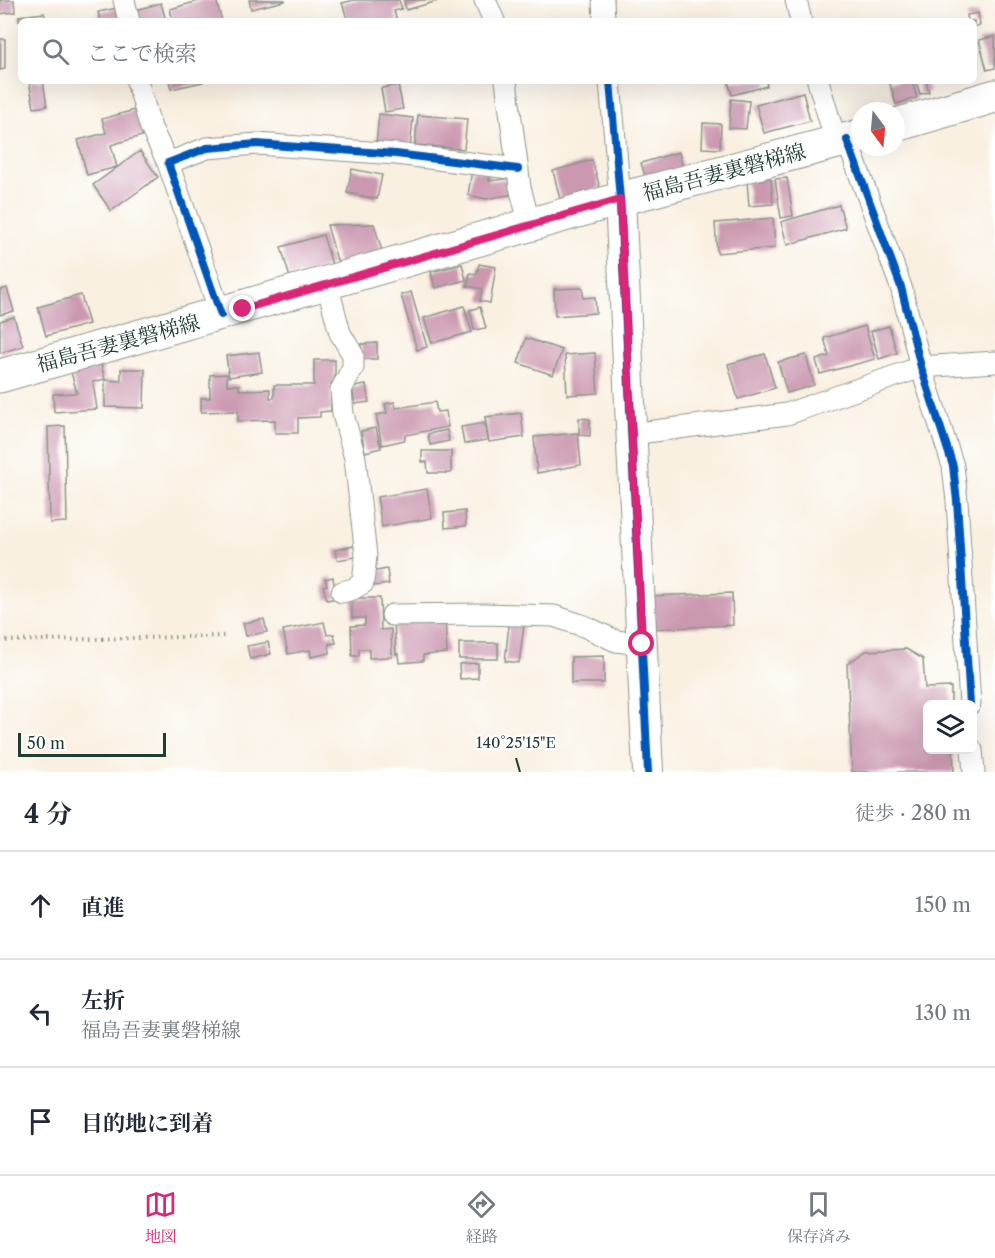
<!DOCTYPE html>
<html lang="ja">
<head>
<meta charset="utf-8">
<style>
	:root { --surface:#fff; --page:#f2f2f3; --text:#1f2937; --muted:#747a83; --line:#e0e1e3; --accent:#db2777 }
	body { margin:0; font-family:"Libre Caslon Text","Noto Serif JP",serif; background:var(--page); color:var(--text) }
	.controls { position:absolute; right:18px; bottom:18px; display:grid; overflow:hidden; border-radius:9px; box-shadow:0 6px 24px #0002 }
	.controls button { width:54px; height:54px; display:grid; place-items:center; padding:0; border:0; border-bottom:2px solid var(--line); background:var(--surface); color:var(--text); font:30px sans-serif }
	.compass { position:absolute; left:851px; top:102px; width:54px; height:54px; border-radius:50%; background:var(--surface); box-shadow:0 6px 24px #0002; rotate:164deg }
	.scale { position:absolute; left:18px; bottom:15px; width:148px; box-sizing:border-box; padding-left:6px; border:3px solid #1f3d34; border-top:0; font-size:16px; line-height:21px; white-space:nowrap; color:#1f3d34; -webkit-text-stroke:4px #fff; paint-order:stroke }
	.stop { position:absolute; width:18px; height:18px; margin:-14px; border:4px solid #db2777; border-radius:50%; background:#fff }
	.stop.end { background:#db2777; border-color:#fff; box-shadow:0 2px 6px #0008 }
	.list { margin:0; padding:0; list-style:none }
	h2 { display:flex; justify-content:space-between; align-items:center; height:78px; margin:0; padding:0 24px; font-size:26px }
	h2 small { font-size:20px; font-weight:400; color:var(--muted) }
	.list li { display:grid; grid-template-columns:39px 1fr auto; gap:18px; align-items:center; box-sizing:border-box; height:108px; padding:0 24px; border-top:2px solid var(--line) }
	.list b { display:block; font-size:22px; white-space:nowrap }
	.list p { margin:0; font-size:20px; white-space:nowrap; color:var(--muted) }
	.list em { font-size:20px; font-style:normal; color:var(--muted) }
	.icon { flex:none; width:33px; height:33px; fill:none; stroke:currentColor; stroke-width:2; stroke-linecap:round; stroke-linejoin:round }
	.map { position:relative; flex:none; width:995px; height:772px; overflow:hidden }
	.search { position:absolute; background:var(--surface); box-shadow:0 6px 24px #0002; left:18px; right:18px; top:18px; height:66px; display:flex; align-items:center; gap:15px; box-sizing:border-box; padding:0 21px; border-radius:9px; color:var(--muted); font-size:22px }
	.sheet { height:402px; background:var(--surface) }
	nav { display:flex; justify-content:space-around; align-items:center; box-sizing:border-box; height:84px; border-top:2px solid var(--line); background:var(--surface); font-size:16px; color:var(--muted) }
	nav a { display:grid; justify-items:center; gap:3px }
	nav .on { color:var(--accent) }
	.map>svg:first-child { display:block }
	.building { fill:#cb98b0 }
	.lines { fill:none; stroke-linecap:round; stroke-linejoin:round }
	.street-casing { stroke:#8c968a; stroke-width:23 }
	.secondary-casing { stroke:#8c968a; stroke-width:32 }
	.primary-casing { stroke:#8c968a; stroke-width:35 }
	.path { stroke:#8c968a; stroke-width:4; stroke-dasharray:1.5 4.5; stroke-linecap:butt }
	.street { stroke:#fff; stroke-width:21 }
	.secondary { stroke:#fff; stroke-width:30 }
	.primary { stroke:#fff; stroke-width:33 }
	.cycleway-casing { stroke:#fff; stroke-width:11 }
	.cycleway { stroke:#0057b8; stroke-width:8 }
	.route { stroke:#db2777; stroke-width:8 }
	.ticks { fill:none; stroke:#1f3d34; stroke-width:2 }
	.labels { text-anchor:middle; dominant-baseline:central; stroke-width:4.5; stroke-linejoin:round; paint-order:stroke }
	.street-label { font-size:21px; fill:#1f3d34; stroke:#fff }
	.ticks-label { font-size:15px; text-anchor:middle; fill:#1f3d34; stroke:#fff; stroke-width:4.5; stroke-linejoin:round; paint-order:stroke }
</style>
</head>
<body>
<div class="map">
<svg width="995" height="772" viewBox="0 0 995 772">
	<rect width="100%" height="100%" fill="#fff"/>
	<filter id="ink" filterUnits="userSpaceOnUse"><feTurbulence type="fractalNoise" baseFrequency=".0167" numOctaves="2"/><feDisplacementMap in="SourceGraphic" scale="12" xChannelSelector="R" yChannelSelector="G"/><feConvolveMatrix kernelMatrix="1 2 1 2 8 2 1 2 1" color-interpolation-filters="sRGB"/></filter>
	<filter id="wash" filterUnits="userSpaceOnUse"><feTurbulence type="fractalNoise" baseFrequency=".008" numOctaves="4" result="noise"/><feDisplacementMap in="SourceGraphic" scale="24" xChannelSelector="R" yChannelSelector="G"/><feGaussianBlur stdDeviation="1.35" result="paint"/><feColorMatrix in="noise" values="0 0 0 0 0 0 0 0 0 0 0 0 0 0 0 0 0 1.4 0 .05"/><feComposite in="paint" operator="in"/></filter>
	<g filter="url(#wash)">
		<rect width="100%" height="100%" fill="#f9f0e1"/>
		<g id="blocks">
			<path class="building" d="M0,0H14L15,12L0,14Z
				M202,0H216L222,21H173L170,9Z
				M249,0H285V1L251,9Z
				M354,0H399L402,9L394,11L397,21H348L342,3Z
				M404,0H438V1L406,10Z
				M161,3L166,21H132L129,12Z
				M118,8L121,21H100L98,12Z
				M44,13L46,21H19V16Z
				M978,13L980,25L974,27V21H968L967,15Z
				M995,36V68L987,70L979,40Z
				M0,39H5V69L0,70Z
				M29,81H43L47,106L34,108Z
				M169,81H203V82L171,89Z
				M728,81H766L767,86L732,95Z
				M889,81H912L917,98L896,104Z
				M916,81H926L929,92L920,94Z
				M398,85L403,109L385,112L381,88Z
				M803,92L810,121L764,133L756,105Z
				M731,99L749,101L746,129L729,128Z
				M138,109L145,135L111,145L117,167L87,175L78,140L106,133L102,119Z
				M379,114L413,118L410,149L376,145Z
				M418,115L467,119L464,149L415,145Z
				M703,123L721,124L720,149L702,148Z
				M140,151L158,177L111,211L93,185Z
				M679,152L683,169L646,179L641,163Z
				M592,160L600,188L560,199L553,171Z
				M352,169L382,175L377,199L347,193Z
				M472,170L490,173L489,181L512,178L514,194L486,199L468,195Z
				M787,178L793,216L781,218L775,179Z
				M771,179L773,204L749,206L747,181Z
				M839,205L846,228L787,245L781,222Z
				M773,218L775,248L717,253L715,223Z
				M374,224L383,254L339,267L327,225Z
				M323,235L332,265L290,278L281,247Z
				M462,264L466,280L435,288L431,272Z
				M479,264L496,267L490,303L480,301L482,289L467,286L470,273L477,274Z
				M7,288L14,311L0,315V290Z
				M583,288V298L595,297L596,313L555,316L554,289Z
				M411,292L427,347L417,350L401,295Z
				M81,295L89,324L46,336L38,307Z
				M464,306L472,332L432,343L424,318Z
				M480,307L486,328L474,330L470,310Z
				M14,317L23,346L0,353V321Z
				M865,326L875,359L820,374L816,360L829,356L824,338Z
				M889,326L897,353L879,359L871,331Z
				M526,338L562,350L553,375L518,363Z
				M377,343V359H361V344Z
				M259,352L262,372L229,377L226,356Z
				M595,353L598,393L567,395L565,355Z
				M765,354L775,388L738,399L728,364Z
				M806,355L814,385L787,393L778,362Z
				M314,360H335V383H331V411L320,412V417L298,418V433H275V420L238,421V411L201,412V398H210V375L227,374V385H239V390L270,389V398H274V385H314Z
				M100,361L105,379L93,382L97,409L54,412L53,394L77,393L70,369Z
				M121,369H145L144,408L105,407V380L121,381Z
				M366,385L369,402L355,404L352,387Z
				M395,402L396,408L435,402L437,412L446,411L448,427L405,435V440L382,445L376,415L387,413L385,404Z
				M521,413L524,437L489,442L485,417Z
				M579,418L590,419V436L579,435Z
				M484,423L487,440L464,444L461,427Z
				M65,426L67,522L50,523L48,427Z
				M376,428L381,448L365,452L361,431Z
				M447,430L449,441L430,445L428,434Z
				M578,433L581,465L537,473L534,437Z
				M422,451H451V473H428L427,462H422Z
				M427,489L432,518L382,527L377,497Z
				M465,511L466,526L445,528L444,513Z
				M354,546L356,557L337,560L335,550Z
				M387,569L389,584L373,586L371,572Z
				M333,577L336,598L327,600L323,586L327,585L325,579Z
				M732,593L733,625L651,629L649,596Z
				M352,598H380L381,630L391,629L392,657L369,658V649H359V656H352L351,626L365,625V618H352Z
				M445,618L447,653L423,655V661L399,663L398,654H396L394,622Z
				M264,619L267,632L246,636L243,623Z
				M324,622L327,635L334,634L336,643L329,644L330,653L311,657L310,650L288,654L283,630Z
				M509,624L524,625L519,663L505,661Z
				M268,642L271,654L250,659L247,646Z
				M459,643H498V659H459Z
				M906,649L923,659L925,688L951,687V704H928V750H953L954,772H852L847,664L866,651Z
				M604,656V683H571V657Z
				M478,663V678L460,679L459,664Z"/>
		</g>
	</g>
	<g filter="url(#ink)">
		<use href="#blocks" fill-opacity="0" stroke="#8c968a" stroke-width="1.5"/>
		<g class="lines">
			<g class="street-casing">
				<path id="street" d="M124,0L129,21
					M485,0L494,21
					M603,0L604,21
					M796,0L801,21
					M137,81L151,128L168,163
					M506,81L520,187L530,226
					M610,81L620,199
					M818,81L836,142
					M847,140L901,287L921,367L953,466L957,501L970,704
					M327,284L340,333L353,355V367L341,390L343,414L355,458L366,556L363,583L353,589L342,592
					M221,315L168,163L207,148L257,144L396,154L518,169
					M631,434L787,414L921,367L995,362
					M392,615L484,614L554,616L584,626L616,641L642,644
					M972,750L974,772"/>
			</g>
			<g class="secondary-casing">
				<path id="secondary" d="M620,199L648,772"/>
			</g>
			<g class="primary-casing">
				<path id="primary" d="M896,125L995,96
					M0,376L620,199L860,136"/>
			</g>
			<path class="path" d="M0,641L226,636"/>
			<use href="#street" class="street"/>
			<use href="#secondary" class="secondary"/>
			<use href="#primary" class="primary"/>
			<g class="cycleway-casing">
				<path id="cycleway" d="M610,81L620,199L648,772
					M847,140L901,287L921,367L953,466L957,501L970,704
					M221,315L168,163L207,148L257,144L396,154L518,169"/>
			</g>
			<use href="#cycleway" class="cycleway"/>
		</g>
	</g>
	<g class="lines" filter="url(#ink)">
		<path class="route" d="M243,309L620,199L642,644"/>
	</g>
	<path class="ticks" d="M516,758L520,772"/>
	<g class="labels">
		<g class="street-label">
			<text transform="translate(724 172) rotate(-15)">福島吾妻裏磐梯線</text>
			<text transform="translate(118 343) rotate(-15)">福島吾妻裏磐梯線</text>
		</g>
	</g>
	<g class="ticks-label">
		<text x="516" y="748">140°25'15"E</text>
	</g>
</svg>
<div class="controls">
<button><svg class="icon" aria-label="layers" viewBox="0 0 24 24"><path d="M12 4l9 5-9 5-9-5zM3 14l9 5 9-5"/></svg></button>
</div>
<svg class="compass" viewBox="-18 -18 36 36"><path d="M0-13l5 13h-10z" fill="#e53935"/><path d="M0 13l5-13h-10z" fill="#747a83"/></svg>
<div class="scale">50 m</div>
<div class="stop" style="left:642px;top:644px"></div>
<div class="stop end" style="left:243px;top:309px"></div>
<div class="search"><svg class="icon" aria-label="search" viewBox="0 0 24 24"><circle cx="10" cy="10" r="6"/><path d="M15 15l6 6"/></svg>ここで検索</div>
</div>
<section class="sheet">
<h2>4 分<small>徒歩 · 280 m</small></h2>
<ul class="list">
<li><svg class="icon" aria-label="ahead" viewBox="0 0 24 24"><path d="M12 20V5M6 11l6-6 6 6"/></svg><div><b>直進</b></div><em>150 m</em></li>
<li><svg class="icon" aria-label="left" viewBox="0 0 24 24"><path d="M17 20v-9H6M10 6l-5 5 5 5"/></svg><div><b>左折</b><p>福島吾妻裏磐梯線</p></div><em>130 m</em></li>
<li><svg class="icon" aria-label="arrive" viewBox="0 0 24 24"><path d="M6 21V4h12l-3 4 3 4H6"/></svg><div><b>目的地に到着</b></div></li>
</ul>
</section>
<nav>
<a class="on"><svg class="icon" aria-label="map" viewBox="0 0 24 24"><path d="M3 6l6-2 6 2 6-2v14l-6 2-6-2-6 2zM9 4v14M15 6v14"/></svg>地図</a>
<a><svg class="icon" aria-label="directions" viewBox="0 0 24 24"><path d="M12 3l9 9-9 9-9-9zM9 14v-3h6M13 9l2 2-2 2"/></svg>経路</a>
<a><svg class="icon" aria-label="saved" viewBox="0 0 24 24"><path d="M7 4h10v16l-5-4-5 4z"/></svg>保存済み</a>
</nav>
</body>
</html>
